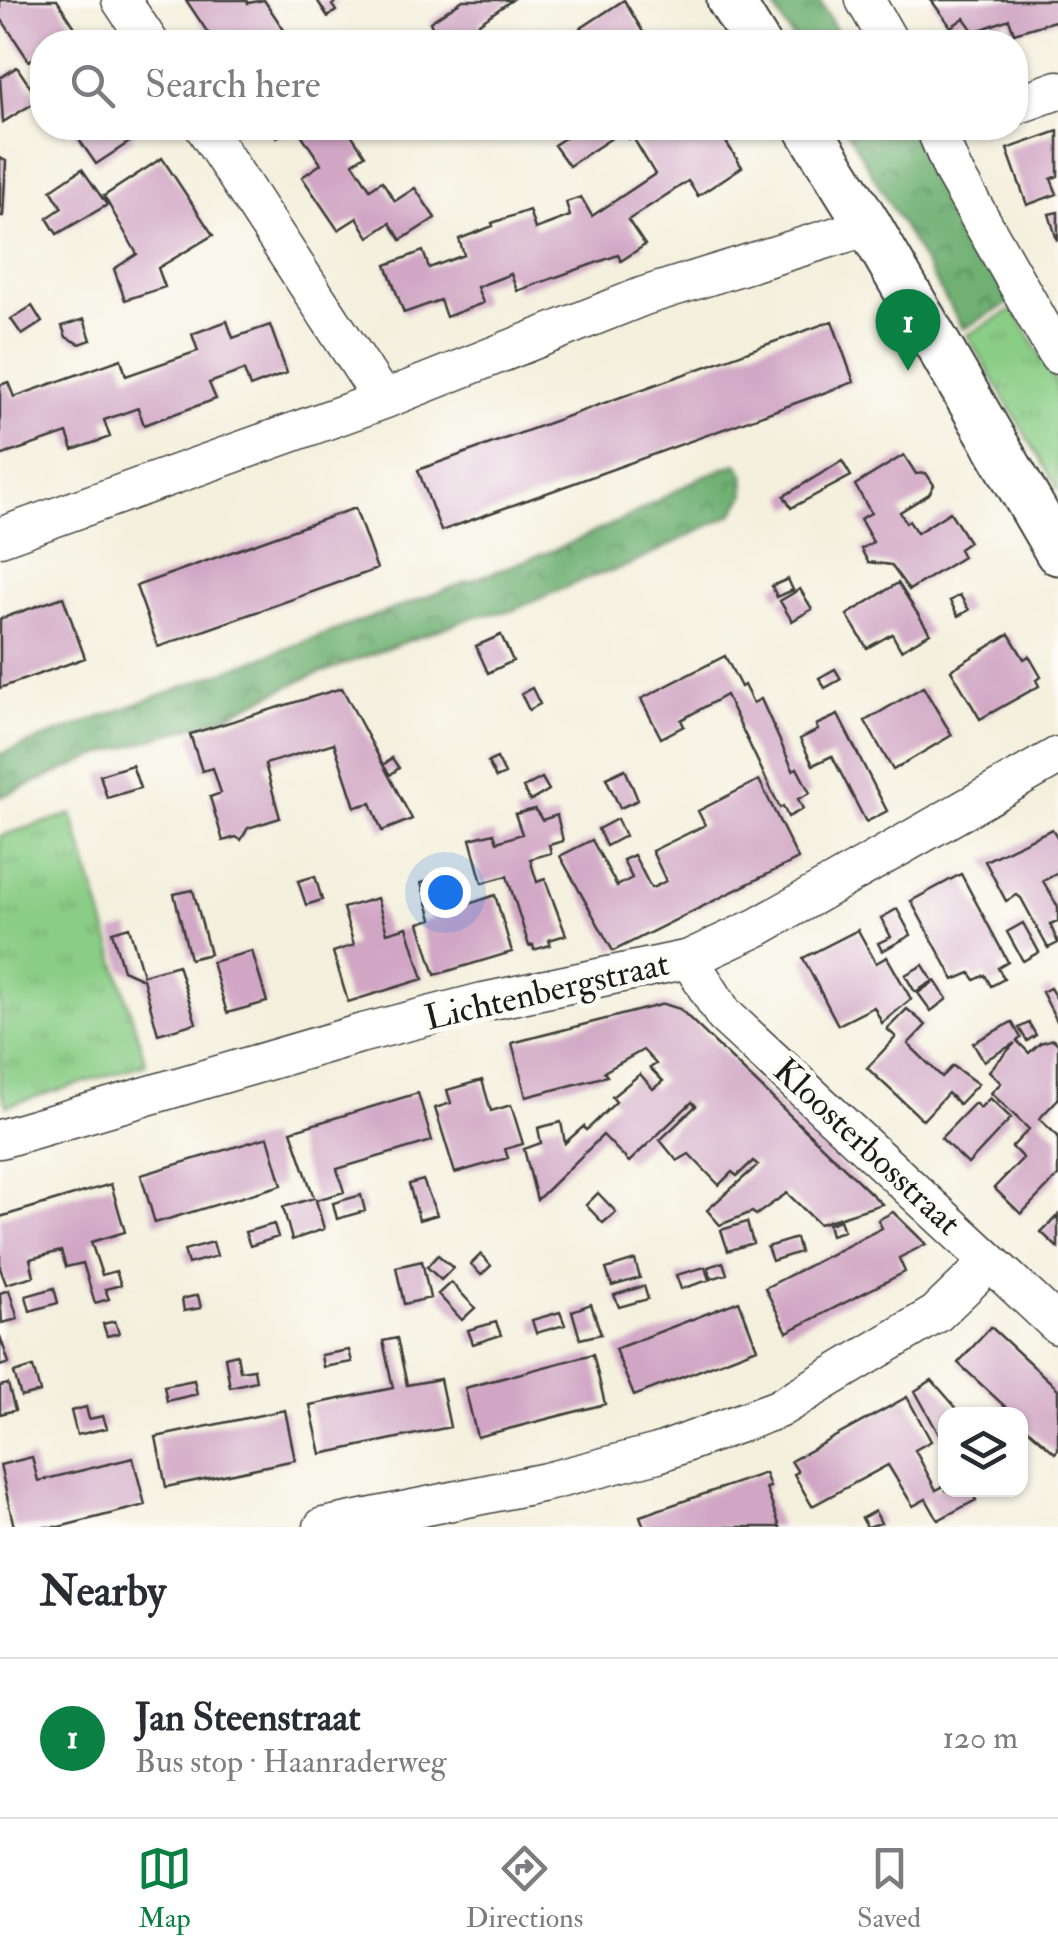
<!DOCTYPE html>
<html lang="en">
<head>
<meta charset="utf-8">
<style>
	:root { --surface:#fff; --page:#f2f2f3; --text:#2b2b33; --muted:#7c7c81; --line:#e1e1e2; --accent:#0b8043 }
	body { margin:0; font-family:"IM FELL Double Pica",serif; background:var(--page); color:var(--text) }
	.controls { position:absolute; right:30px; bottom:30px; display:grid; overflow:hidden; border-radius:20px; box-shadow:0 2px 8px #0004 }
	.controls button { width:90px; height:90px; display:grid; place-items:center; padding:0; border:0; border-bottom:2px solid var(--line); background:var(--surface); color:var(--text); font:50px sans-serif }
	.you { position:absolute; left:445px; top:892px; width:35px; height:35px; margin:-25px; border:8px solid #fff; border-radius:50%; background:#1a73e8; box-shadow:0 0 0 15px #1a73e833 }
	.badge { display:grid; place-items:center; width:65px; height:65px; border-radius:50%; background:var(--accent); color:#fff; font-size:32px; font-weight:700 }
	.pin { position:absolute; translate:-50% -82px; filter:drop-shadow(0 2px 5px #0008) }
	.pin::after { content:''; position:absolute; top:52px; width:35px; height:30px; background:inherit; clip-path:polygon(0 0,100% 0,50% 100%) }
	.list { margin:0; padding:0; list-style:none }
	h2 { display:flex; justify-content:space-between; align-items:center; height:130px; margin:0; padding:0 40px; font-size:42px }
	h2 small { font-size:32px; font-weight:400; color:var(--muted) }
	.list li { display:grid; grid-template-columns:65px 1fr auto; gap:30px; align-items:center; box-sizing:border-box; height:160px; padding:0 40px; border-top:2px solid var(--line) }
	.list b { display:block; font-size:38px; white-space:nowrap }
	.list p { margin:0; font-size:32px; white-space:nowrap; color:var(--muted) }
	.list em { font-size:32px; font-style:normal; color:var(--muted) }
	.icon { flex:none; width:55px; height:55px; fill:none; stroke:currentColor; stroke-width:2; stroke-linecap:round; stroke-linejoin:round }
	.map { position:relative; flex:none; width:1058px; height:1527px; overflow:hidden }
	.search { position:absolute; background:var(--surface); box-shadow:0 2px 8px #0004; left:30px; right:30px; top:30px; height:110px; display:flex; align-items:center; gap:25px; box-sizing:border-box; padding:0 35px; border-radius:40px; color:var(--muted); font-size:38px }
	.sheet { height:290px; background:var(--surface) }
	nav { display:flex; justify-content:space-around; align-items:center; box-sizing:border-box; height:140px; border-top:2px solid var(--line); background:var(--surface); font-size:28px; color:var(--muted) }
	nav a { display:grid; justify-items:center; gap:5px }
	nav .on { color:var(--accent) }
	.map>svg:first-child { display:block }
	.grass { fill:url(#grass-tufts); stroke:#537451; stroke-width:2.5 }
	.forest { fill:url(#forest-crowns); stroke:#466648; stroke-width:2.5 }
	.building { fill:#d0a6c4 }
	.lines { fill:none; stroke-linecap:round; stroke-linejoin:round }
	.minor-casing { stroke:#3c3c39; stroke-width:41 }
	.tertiary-casing { stroke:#3c3c39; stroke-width:49 }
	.minor { stroke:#fff; stroke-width:38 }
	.tertiary { stroke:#fff; stroke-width:45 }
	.labels { text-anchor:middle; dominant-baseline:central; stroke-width:10; stroke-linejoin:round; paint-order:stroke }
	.street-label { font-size:35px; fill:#1c1c1c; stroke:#fdfcf7 }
</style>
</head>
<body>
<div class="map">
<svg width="1058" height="1527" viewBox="0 0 1058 1527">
	<defs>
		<pattern id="grass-tufts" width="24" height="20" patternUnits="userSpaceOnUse" patternTransform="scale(2.5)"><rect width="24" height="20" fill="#8acd86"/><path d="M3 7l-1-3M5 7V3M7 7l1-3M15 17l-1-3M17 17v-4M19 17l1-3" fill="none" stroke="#76af73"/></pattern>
		<pattern id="forest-crowns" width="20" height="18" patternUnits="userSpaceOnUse" patternTransform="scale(2.5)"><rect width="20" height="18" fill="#6fb073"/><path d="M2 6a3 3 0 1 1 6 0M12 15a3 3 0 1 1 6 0" fill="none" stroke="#5a8e5e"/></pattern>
	</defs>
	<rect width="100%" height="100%" fill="#fdfcf7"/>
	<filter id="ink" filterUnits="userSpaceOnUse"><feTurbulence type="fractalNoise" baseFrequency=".01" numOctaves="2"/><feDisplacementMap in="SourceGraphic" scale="20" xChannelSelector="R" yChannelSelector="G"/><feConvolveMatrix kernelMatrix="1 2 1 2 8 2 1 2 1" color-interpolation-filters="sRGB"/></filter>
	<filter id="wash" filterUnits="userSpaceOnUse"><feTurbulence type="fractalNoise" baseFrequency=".0048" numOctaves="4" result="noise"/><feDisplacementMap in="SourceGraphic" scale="40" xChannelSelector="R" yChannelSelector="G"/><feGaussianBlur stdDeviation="2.25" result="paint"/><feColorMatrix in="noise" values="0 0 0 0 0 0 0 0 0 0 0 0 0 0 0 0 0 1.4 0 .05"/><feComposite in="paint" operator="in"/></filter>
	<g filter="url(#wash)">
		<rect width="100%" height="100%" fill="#f4f0de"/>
		<path class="grass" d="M1014,309L1058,386V490L967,335Z
			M72,814L146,1064L6,1106L0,1087V836Z"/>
		<path class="forest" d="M770,0H819L843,42H795Z
			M845,128H919L1011,302L963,329Z
			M737,463L744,474L745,495L733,514L627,566L585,579L511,611L476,616L304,679L221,718L97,756L0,797V754L559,548L624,519L699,478Z"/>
		<g id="blocks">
			<path class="building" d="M0,0H57L76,29L57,42H42V52L29,61L0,17Z
				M186,0H246L248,3L264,0L292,42H241L235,32L214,42Z
				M317,0H339L332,5L336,11L328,17Z
				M463,0H512L479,23L493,42H438L430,22Z
				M624,0L649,42H577L572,34Z
				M931,0H1058V20L1014,33L1009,19L974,32L964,18L951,27Z
				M17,67L39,100L3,122L0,78Z
				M71,128H141L131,134L134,139L96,164Z
				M270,128H291L277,137Z
				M297,128H347L365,155L353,163L370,189L382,181L395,201L415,188L435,218L401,240L390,223L369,237L357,218L338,230L302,177L321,164Z
				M580,128H637L640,132L629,139L624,130L569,166L554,145Z
				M655,128H717L742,167L698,196L688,181L628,220L645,245L621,261L618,255L517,291L511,274L477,287L483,303L446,317L440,300L404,313L386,265L423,251L429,268L464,255L459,239L493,226L492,223L529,210L535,229L570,216L566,202L581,197L592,216L655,174L635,141Z
				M1058,131V176L1051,179L1057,194L1027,205L1007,149Z
				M0,158L6,161L3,216H0Z
				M162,158L213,235L158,268L165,287L125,300L114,269L137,254L104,196Z
				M82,169L107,205L57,234L47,218L62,208L51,190Z
				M1058,212V240H1057L1049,214Z
				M32,306L42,322L22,335L11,319Z
				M84,319L91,340L80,344L66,337L62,326Z
				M227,321L233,338L270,325L287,373L250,387L244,370L209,383L216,399L144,425L138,408L104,420L110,437L73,450L67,433L0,456V385L8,382L14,397L121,359L126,376L198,351L192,334Z
				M832,321L854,382L441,531L418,470Z
				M904,455L916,474L926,473L934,485L929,494L900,512L906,523L909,521L917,533L950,512L969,542L959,549L963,557L909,590L891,565L868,562L861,549L873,542L860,519L871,513L855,485Z
				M842,461L851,476L791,508L784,496Z
				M355,508L377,569L158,647L136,586Z
				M788,579L793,590L777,597L772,586Z
				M898,583L930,633L901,650L892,634L867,648L847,615Z
				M800,589L812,609L792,621L780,601Z
				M960,595L969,610L958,616L950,601Z
				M63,597L85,658L0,688V619Z
				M1009,634L1024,659L1029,656L1041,677L1036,680L1039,686L980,719L951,670Z
				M501,635L513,661L488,673L476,646Z
				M725,656L741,687L744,685L753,703L761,699L793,770L797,768L810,793L798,799L803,809L788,817L783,806L780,808L726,695L681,720L684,726L661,738L641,699Z
				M835,669L841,679L825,688L819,678Z
				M923,687L952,735L893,770L865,721Z
				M342,688L412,819L382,831L371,803L355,807L334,743L265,764L280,818L248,828L241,840L236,837L223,841L210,797L221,793L213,768L202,771L190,734Z
				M532,688L540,704L529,710L521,694Z
				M838,715L887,811L866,822L832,756L813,765L800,739L818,730L816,725Z
				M392,758L399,768L390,775L383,765Z
				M497,758L505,774L496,778L488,762Z
				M132,765L140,788L107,798L100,775Z
				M625,769L638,800L620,808L606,778Z
				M542,778L549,790L530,801L523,788Z
				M759,780L798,859L613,951L560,856L592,840L617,886L632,878L623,860L634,855L651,888L654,887L666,881L652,851L705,825L698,811Z
				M535,809L542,820L557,815L563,841L549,845L551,853L530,859L537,882L545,879L566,935L549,940L550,945L534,950L533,945L529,946L507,876L482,883L470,839L494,833L497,842L522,834L515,814Z
				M617,819L625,836L606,846L598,829Z
				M1052,829L1058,838V873L1043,881L1058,907V921L1050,924L1058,943L1048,948L1021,898L1017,895L1006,901L985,861Z
				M961,874L1008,962L998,968L1004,979L991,986L985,975L975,980L970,973L954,980L911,901Z
				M315,876L322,900L306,905L298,881Z
				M442,876L452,910L495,895L512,952L435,975L419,923L432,919L421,883Z
				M193,890L210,954L190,959L174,894Z
				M377,898L387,933L407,927L423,979L348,1002L333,952L354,945L343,908Z
				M897,909L911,935L882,951L878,943L891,937L881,918Z
				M1023,923L1039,952L1023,961L1007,932Z
				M129,927L143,975L178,965L196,1023L158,1034L143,979L123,970L112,932Z
				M858,930L876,963L887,957L911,999L882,1023L874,1007L838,1025L803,958Z
				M252,951L267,1002L227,1013L212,962Z
				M923,965L933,981L915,992L905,975Z
				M935,981L947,999L931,1011L918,993Z
				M1050,988L1058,1001V1023L1042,992Z
				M664,1004L680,1009L882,1204L819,1224L787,1193L756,1215L752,1212L720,1225L707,1210L758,1165L753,1161L737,1176L732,1172L719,1185L689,1154L677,1161L660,1140L696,1106L692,1102L629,1162L603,1135L537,1200L524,1149L541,1143L538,1128L561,1122L565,1143L584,1126L586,1130L590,1127L616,1102L612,1097L640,1074L653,1089L663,1081L650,1068L656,1064L643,1050L604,1072L607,1076L526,1097L512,1043Z
				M907,1009L926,1025L908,1044L942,1077L953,1066L978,1084L959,1104L948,1093L923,1120L867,1068L896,1037L887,1029Z
				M1012,1022L1021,1038L1017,1041L1029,1053L1040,1043L1053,1039L1058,1044V1099L1039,1119L1058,1136V1176L1021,1214L994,1188L1023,1158L1012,1147L1029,1129L991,1093L1001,1083L989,1071L1015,1043L984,1061L973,1043Z
				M1029,1023L1036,1035L1027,1041L1019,1028Z
				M482,1080L491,1111L511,1105L523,1144L505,1149L508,1158L455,1173L435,1108L451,1103L447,1090Z
				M418,1093L432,1141L337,1169L344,1192L316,1200L324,1229L292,1240L283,1207L314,1198L291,1131Z
				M990,1098L1011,1118L968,1164L941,1138L975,1103L980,1108Z
				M268,1137L282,1185L155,1223L141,1175Z
				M423,1180L437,1215L419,1220L409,1184Z
				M111,1184L125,1232L91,1242L102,1275L116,1271L121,1285L105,1289L109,1299L95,1303L83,1263L66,1267L61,1251L30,1259L34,1276L6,1284L0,1268V1217Z
				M598,1193L616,1212L603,1223L586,1205Z
				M361,1195L365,1211L337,1219L333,1203Z
				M893,1212L926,1244L899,1258L905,1272L787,1332L765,1288L882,1228L878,1220Z
				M1058,1215V1248L1041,1232Z
				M840,1220L844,1231L831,1235L828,1224Z
				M747,1222L753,1243L728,1251L721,1230Z
				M274,1224L278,1237L250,1246L245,1232Z
				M796,1238L800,1252L772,1261L767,1247Z
				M213,1242L217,1256L188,1264L184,1250Z
				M481,1254L491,1266L481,1275L471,1264Z
				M438,1255L453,1268L441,1280L427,1267Z
				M635,1260L640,1278L612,1286L606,1269Z
				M422,1261L430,1298L404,1304L396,1267Z
				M723,1262L727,1274L711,1279L708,1267Z
				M705,1267L709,1280L681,1289L676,1275Z
				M451,1282L475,1308L462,1320L438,1294Z
				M644,1286L648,1299L619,1307L614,1295Z
				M54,1288L58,1303L30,1311L26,1296Z
				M9,1290L18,1319L2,1323L0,1293Z
				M198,1295L201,1308L184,1311L182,1299Z
				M739,1301L757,1348L634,1396L615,1349Z
				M591,1304L601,1334L580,1339L572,1311Z
				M560,1312L565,1325L536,1333L532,1320Z
				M115,1321L119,1333L107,1336L103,1324Z
				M496,1322L501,1335L473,1344L468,1330Z
				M991,1327L1058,1389V1450L1055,1453L1020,1422V1414H1013L958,1363Z
				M0,1336L9,1363L0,1366Z
				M397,1338L407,1385L440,1379L450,1427L321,1454L310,1405L393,1388L383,1341Z
				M349,1350L352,1362L323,1367L321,1355Z
				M237,1354L240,1371L254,1369L256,1381L230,1387L225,1357Z
				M593,1354L605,1404L477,1437L465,1388Z
				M33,1367L40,1392L21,1397L14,1373Z
				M194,1380L197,1394L167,1401L164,1386Z
				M932,1380L959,1411L946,1414V1436L941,1438L915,1391Z
				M8,1384L15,1410L0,1414V1386Z
				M907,1397L931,1441L915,1450L936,1490L946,1485V1490H970L976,1500L938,1520L926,1499L913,1506L888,1465L812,1506L794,1474L798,1472L791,1461Z
				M86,1407L89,1419L103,1416L107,1428L77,1435L71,1411Z
				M285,1410L295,1460L166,1487L156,1437Z
				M32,1457L38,1481L133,1458L145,1505L59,1527H14L0,1465Z
				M765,1473L770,1487L766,1488L780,1527H644L640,1516Z
				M875,1511L881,1523L867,1527L862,1518Z"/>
		</g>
	</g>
	<g filter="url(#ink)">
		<use href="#blocks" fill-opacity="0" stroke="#3c3c39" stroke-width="2.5"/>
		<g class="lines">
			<g class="minor-casing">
				<path id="minor" d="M121,0L149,42
					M865,0L889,42
					M1016,105L1058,90
					M205,128L383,400
					M935,128L953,171L1058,355
					M0,537L383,400L644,296L869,226
					M689,959L724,1015L1058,1325
					M0,1139L359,1034L483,1002L689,959L758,927L1058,756
					M323,1527L546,1482L658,1453L778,1409L936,1314L990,1262"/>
			</g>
			<g class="tertiary-casing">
				<path id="tertiary" d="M730,0L756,42
					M808,128L869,226L1058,552"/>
			</g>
			<use href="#minor" class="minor"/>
			<use href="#tertiary" class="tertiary"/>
		</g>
	</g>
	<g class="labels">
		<g class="street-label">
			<text transform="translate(547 991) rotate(-13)">Lichtenbergstraat</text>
			<text transform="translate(867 1147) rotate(43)">Kloosterbosstraat</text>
		</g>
	</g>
</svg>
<div class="controls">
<button><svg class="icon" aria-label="layers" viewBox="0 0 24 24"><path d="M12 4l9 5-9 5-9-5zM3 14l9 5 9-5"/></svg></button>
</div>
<div class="you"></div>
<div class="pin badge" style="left:908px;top:371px">1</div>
<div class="search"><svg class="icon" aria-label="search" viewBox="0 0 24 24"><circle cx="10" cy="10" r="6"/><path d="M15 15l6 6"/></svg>Search here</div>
</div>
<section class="sheet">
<h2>Nearby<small></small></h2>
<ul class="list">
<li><span class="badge">1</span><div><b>Jan Steenstraat</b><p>Bus stop · Haanraderweg</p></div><em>120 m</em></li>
</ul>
</section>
<nav>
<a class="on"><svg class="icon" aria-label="map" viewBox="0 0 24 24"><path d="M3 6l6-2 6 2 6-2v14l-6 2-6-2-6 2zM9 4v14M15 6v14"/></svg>Map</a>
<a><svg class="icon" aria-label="directions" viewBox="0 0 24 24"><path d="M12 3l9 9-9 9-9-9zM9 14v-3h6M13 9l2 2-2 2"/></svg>Directions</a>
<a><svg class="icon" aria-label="saved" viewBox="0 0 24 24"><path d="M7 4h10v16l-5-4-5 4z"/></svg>Saved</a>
</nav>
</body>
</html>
